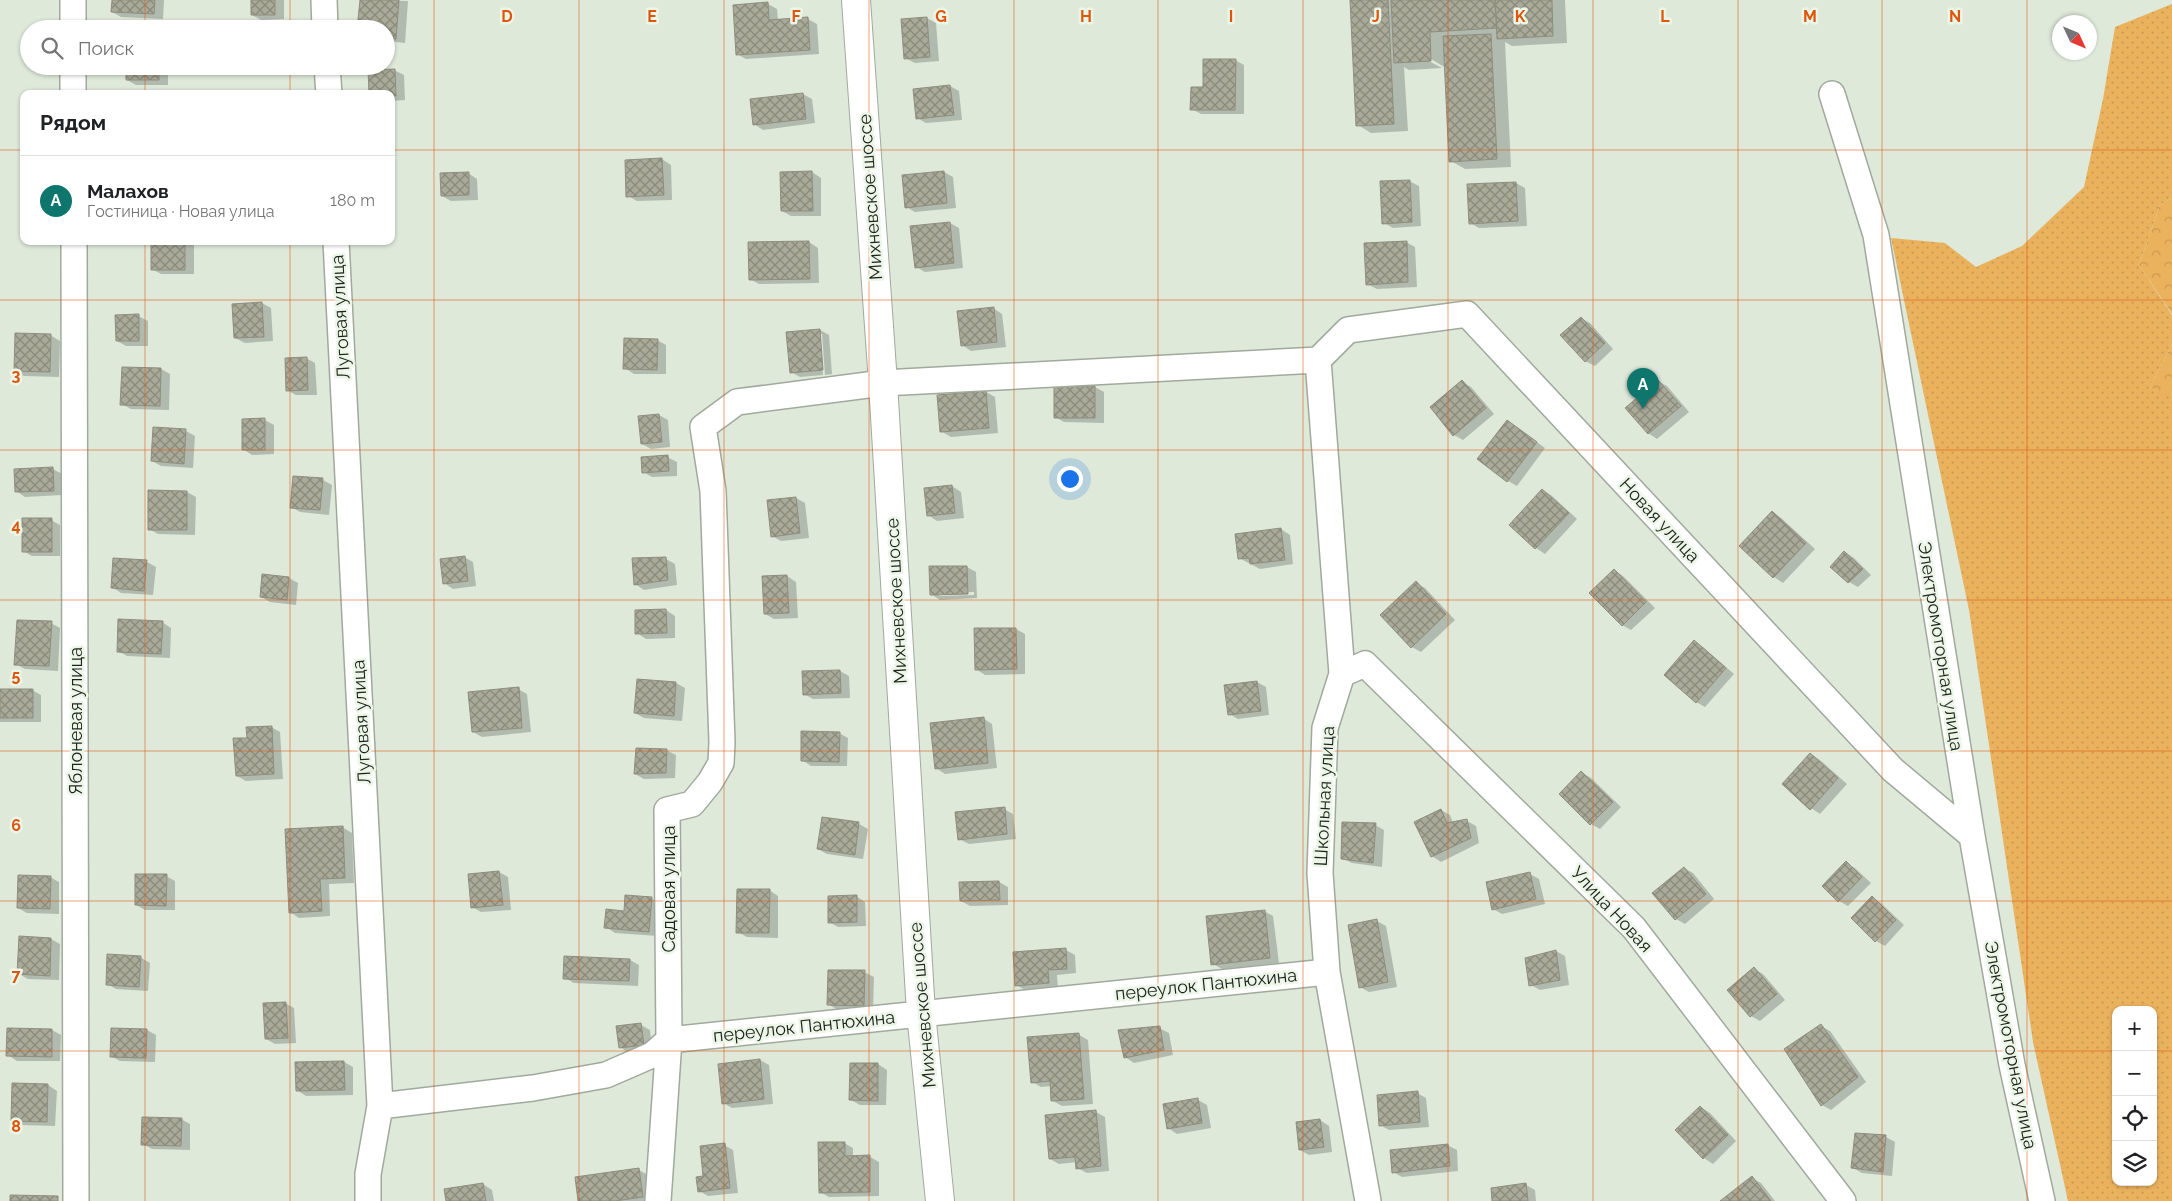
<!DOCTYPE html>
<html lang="ru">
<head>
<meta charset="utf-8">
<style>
	:root { --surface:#fff; --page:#f2f2f2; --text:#202124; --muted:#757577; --line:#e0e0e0; --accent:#0f766e }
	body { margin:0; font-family:Raleway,sans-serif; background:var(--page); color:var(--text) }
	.controls { position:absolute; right:15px; bottom:15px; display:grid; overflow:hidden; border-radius:10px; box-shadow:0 1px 4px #0004 }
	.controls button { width:45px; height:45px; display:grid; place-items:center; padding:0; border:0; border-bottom:1px solid var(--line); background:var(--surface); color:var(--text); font:25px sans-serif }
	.compass { position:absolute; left:2052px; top:15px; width:45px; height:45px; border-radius:50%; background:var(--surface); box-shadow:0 1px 4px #0004; rotate:134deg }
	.you { position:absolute; left:1069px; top:478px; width:18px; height:18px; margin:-12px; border:4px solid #fff; border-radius:50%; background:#1a73e8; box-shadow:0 0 0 8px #1a73e833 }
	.badge { display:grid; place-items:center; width:32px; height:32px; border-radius:50%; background:var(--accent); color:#fff; font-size:16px; font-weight:700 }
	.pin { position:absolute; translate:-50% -41px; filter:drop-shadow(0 1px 2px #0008) }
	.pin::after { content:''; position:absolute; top:26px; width:18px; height:15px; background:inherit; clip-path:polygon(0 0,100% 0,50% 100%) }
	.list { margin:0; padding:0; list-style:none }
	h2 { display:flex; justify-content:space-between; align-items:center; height:65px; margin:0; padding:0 20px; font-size:21px }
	h2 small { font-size:16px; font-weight:400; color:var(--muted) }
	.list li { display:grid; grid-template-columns:32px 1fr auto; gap:15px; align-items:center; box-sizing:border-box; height:90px; padding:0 20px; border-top:1px solid var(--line) }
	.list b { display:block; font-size:19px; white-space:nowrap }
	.list p { margin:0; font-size:16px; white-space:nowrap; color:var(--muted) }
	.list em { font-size:16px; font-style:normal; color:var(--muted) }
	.icon { flex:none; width:28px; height:28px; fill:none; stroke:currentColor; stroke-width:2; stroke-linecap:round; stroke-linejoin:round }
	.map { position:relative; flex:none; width:2172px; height:1201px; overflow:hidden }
	.search { position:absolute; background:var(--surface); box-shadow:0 1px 4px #0004; left:20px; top:20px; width:375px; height:55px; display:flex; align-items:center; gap:12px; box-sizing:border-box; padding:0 18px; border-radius:28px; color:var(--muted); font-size:19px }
	.panel { position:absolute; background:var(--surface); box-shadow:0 1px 4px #0004; left:20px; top:90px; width:375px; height:155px; border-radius:10px }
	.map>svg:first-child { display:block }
	.grass { fill:url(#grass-dots); fill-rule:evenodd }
	.forest { fill:url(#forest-crowns) }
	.shadow { fill:#0003; fill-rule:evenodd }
	.building { fill:url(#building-cross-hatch); stroke:#8e8e7e }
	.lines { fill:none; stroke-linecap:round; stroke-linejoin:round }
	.street-casing { stroke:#a0aa9c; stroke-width:28 }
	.secondary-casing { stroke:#a0aa9c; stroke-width:30 }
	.street { stroke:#fff; stroke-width:25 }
	.secondary { stroke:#fff; stroke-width:28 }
	.grid { fill:none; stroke:#de560d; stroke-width:1; stroke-opacity:0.55 }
	.labels { text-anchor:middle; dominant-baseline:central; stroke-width:5; stroke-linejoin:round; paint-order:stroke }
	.street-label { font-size:18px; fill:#1d201b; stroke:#ebf6e7 }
	.grid-label { font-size:16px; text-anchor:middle; font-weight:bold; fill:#de560d; stroke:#ebf6e7; stroke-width:5; stroke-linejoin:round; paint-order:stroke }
</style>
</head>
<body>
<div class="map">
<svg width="2172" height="1201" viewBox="0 0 2172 1201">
	<defs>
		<pattern id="grass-dots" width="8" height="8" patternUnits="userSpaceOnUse" patternTransform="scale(1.25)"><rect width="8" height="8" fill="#ebb25e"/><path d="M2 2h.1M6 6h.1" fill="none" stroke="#c99951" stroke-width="1.8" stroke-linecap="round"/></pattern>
		<pattern id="forest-crowns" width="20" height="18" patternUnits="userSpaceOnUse" patternTransform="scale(1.25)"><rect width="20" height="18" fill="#ebb25e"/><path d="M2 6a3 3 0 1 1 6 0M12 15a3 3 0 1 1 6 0" fill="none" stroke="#c99951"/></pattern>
		<pattern id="building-cross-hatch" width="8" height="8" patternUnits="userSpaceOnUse" patternTransform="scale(1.25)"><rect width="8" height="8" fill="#aa9"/><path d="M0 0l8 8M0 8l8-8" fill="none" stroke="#8a8a7c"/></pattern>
	</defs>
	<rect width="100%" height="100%" fill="#dee9da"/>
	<path class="grass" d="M2172,4V198L2160,205L2139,265L2172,315V344L2150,387L2169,396L2172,394V1201H2068L2033,1042L1969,610L1891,238L1945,243L1976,267L2022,246L2084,187L2103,99L2115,27ZM2116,1010H2153V1182H2116Z"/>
	<path class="forest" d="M2172,198V314L2139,265L2160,205Z
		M2172,344V394L2169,397L2150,387Z"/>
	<path class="shadow" d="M113,0H164L163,19L121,17L112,12Z
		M252,0H284V19L261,20L252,15Z
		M361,0L408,1L405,43L386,41V29Z
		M1351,0H1565L1567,43L1512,46L1505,42L1511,167L1465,169L1451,161L1446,68L1426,56L1425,59L1442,68L1409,70L1404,67L1408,131L1371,133L1358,125Z
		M768,4L777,9L778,20L808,19L817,24L819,54L746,59L737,54Z
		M927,18L936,23L939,61L915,63L905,58Z
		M1235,60L1244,65V114H1201L1192,109L1205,88Z
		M127,66H168V85H136L127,80Z
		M394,70L404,75L405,100L391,101Z
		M950,86L959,91L962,120L926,123L917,118L914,90Z
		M803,94L812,99L815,123L763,130L754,124Z
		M662,159L671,165L672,200L637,201L628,196Z
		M812,172L821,178V216H791L782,211Z
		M944,172L953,177L956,208L915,212L906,207Z
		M468,173L477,179L478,200L451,201L442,196Z
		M1409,181L1419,186L1421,226L1393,228L1384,223Z
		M391,183L395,185V216H391Z
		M1516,183L1525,188L1527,226L1479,228L1470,223L1468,186Z
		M950,223L959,228L963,268L925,272L916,267Z
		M152,241L194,243V274H161L152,269Z
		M809,242L818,248L819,283L759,284L750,279L749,243Z
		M1406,242L1415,247L1417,287L1377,289L1367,284Z
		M262,303L271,308L273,341L245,343L235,338Z
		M993,308L1002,314L1006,347L971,351L962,345Z
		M138,316L148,321V346H126L117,341Z
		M1581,318L1590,323L1613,349L1595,366L1585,361Z
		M820,330L829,335L832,374L825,375L822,334H819L823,375L800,377L791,372Z
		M50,335L60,341L59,377L24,376L15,371Z
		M657,340L666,345V374H634L625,368Z
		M306,358L315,363L317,395H296L287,390Z
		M161,369L170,374L169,410L131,409L122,404Z
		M1658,381L1667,386L1689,412L1657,439L1648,433Z
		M1462,382L1471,387L1494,414L1463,440L1454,435Z
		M1095,387L1104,392V423L1064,422L1055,417Z
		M986,392L995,397L998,433L951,437L942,432Z
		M659,415L668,420L670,447L651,449L642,444L640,417Z
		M265,420L274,425V454L252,455L243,449Z
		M1508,421L1545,448L1517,486L1508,481Z
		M186,431L195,436L193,468L161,466L152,461Z
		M667,457L677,462V476L652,477L643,472Z
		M53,469L62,474V495L25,497L16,491Z
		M294,477L323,480L332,485L329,515L300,512L291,507Z
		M952,486L961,492L964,518L937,521L928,515Z
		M1542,490L1551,495L1577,519L1545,554L1536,548L1510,525Z
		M187,492L196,497L195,535L158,534L149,529Z
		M796,498L805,503L809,538L781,541L772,536Z
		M1772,512L1781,518L1815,549L1783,583L1774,577L1741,546Z
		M51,520L60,525V556H32L23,551Z
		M1281,529L1290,535L1293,564L1260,569L1239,558Z
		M1845,552L1854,558L1871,575L1858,587L1849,582Z
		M464,557L473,562L476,586L453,589L444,583Z
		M666,559L675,564L677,585L644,590L635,584Z
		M147,562L156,567L153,595L121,593L112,587Z
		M967,567L976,572L977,598L940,600L931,594ZM974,592V595L939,596V593Z
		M1614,570L1623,576L1655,608L1631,630L1622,625Z
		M787,576L796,582L798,618L774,619L765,614Z
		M289,578L298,583L296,605L270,602L261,597Z
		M1416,583L1425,588L1455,620L1421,652L1412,647Z
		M666,610L675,616V638L646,639L637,633Z
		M162,622L171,628L170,658L127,656L118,651Z
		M51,623L60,628L58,671L25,669L16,664Z
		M1016,629L1025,634V674L985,675L976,669Z
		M1694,642L1703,647L1734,674L1705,707L1696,702Z
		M840,671L849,676L850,698L813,699L804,694Z
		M638,680L676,683L685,688L682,721L644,718L635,713Z
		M1257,682L1266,687L1269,715L1238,719L1229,714Z
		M518,689L527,694L531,732L482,737L473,732Z
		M0,690H32L41,695V722H0Z
		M983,718L992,724L997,768L945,774L936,768Z
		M271,727L280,732L283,779L246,781L237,776L248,739Z
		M839,733L848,738L847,766H811L802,760Z
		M666,750L676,755L675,778L644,779L635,774Z
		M1811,754L1820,760L1847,784L1820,814L1811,808Z
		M1582,773L1591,778L1621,807L1600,829L1591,824Z
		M1004,809L1013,814L1016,839L969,844L959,839Z
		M1441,810L1450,815L1453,823L1467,821L1476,826L1479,843L1441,862L1432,856Z
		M823,818L859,824L868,829L863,859L827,854L818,849Z
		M1375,825L1384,830L1382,867L1352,863L1342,858Z
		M342,827L352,833L354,883L329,884L330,916L299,918L290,912Z
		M1846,863L1855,868L1871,883L1848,906L1839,901Z
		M1684,868L1693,873L1714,899L1685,924L1676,919Z
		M499,872L508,877L511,910L481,912L472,907Z
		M1530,874L1539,879L1545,904L1502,914L1493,909Z
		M166,876L175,881V910H145L136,905Z
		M50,877L59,882V914L27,913L18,908Z
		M999,882L1008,887V905L970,906L961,901Z
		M769,890L778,896V938L747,937L738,932Z
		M856,896L865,902L866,926L838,927L829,922Z
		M651,898L660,903L658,936L615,933L606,927L625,912Z
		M1872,898L1881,903L1904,925L1885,946L1876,941Z
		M1264,911L1273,916L1279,963L1222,969L1213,964Z
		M1377,921L1386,926L1397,987L1369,992L1360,987Z
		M20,938L51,939L60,944L59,980L28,979L19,974Z
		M1066,950L1075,955L1076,973L1057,975L1058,988L1025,990L1016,985Z
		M1556,951L1565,956L1569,985L1540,990L1531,985Z
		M140,957L150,963L148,991L116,989L107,984Z
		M565,958L630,960L639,965L638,986L574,983L565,978Z
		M1754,969L1763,974L1785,1000L1760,1021L1751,1016Z
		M864,972L874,977L873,1010H838L828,1004Z
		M285,1003L294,1008L296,1043L275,1044L266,1039Z
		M641,1025L650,1030L652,1050L629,1053L620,1047Z
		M1821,1026L1830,1031L1866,1082L1831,1110L1822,1105Z
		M1159,1028L1169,1033L1173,1055L1134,1063L1125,1057Z
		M52,1030L61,1035L60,1061H17L8,1055Z
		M147,1030L156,1035L155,1062L120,1061L111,1056Z
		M1079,1035L1088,1040L1093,1104L1062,1106L1053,1101L1052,1086L1041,1087L1032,1082Z
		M760,1060L769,1065L773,1104L732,1108L723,1103Z
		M344,1062L353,1067V1095L306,1096L297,1090Z
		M878,1064L887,1070L886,1105H860L851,1100Z
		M48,1085L57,1091L55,1126L21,1125L12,1120Z
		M1417,1093L1426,1098L1429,1127L1389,1130L1380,1125Z
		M1198,1100L1207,1105L1211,1128L1177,1134L1168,1128Z
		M1701,1107L1710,1113L1736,1141L1713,1164L1704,1158L1677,1130Z
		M1096,1112L1105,1117L1109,1171L1087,1173L1077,1168V1162L1059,1164L1050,1159Z
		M181,1119L190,1124V1150L152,1149L143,1144Z
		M1320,1120L1329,1126L1332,1152L1309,1155L1300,1150L1297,1123Z
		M1886,1137L1895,1142L1892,1176L1862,1173L1853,1168Z
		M844,1143L853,1148V1157H870L879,1162V1196L829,1197L820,1192Z
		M724,1145L733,1150L738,1193L708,1196L699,1191Z
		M1447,1145L1457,1150L1458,1171L1402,1177L1393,1172Z
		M639,1170L648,1175L652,1201H580Z
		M1752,1178L1761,1183L1775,1201H1722Z
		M483,1184L492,1190L494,1201H447Z
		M1526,1185L1535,1190L1536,1201H1494Z"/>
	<path class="building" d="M112,0H155L154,14L111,12Z
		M251,0H275V15H251Z
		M360,0H399L396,39L386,38V29H357Z
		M1350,0H1388L1394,124L1356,126Z
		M1391,0H1495L1497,28L1430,32L1431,61L1394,63Z
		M1495,0H1552L1553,36L1497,39Z
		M768,2L769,20L808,17L810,50L736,55L733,5Z
		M927,17L930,57L904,59L901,19Z
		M1491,34L1497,159L1449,162L1443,36Z
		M1203,59H1236L1235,110H1190L1191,87H1203Z
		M126,66H159V80H126Z
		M395,69L396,96L369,94L368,70Z
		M950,85L954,115L916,119L913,89Z
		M803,93L806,119L753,125L750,99Z
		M22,146H24V181H22Z
		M662,158L664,195L626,197L625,160Z
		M812,171L813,211H781L780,172Z
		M944,171L947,203L905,208L902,175Z
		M469,172V195L441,196L440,173Z
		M1410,180L1412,222L1382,224L1380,181Z
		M1516,182L1518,221L1469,224L1467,184Z
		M23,203H24V230H22Z
		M950,222L954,263L915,268L910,226Z
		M151,241H185V270H151Z
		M809,241L810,279L749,280L748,242Z
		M1407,241L1408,282L1366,285L1364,243Z
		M262,302L264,337L234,338L232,304Z
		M994,307L997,342L961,346L957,311Z
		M139,314V341H116L115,315Z
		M1581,317L1605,343L1585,362L1560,335Z
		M820,329L823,370L790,373L786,332Z
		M15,333L51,334L50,372L14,371Z
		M624,338L658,339L657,370L623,369Z
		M307,357L308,390L286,391L285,358Z
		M122,367L161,368L160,406L120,405Z
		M1462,380L1486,408L1453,436L1430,407Z
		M1658,380L1681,406L1648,434L1625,408Z
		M1054,386H1095V418H1054Z
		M986,391L989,428L940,432L937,395Z
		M659,414L662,442L641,444L638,416Z
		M265,418V450H242V419Z
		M1507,420L1537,442L1507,482L1477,459Z
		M153,427L186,429L184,464L151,461Z
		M668,455L669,471L642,473L641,457Z
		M53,467L54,491L15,492L14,469Z
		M293,476L323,478L320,510L290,508Z
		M952,485L955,513L927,516L924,488Z
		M1542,489L1569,513L1535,549L1509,525Z
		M148,490L187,491V530H148Z
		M796,497L800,533L771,537L767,500Z
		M1772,511L1806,543L1773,578L1739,546Z
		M22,518H52V552H22Z
		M1281,528L1285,560L1250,564L1249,558L1238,559L1235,534Z
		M1844,551L1863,569L1848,583L1830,567Z
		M465,556L468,581L443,584L440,559Z
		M666,557L668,580L634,585L632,558Z
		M113,558L147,560L144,591L111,588Z
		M929,566H967L968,594L930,595Z
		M1614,569L1646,602L1622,626L1589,593Z
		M262,574L289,577L287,600L260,597Z
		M787,575L789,613L764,614L762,576Z
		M1416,581L1446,614L1411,648L1380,615Z
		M666,609L667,633L635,634V610Z
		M118,619L163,621L161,654L117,652Z
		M17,620L52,621L49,666L14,665Z
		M974,628H1016L1017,669L975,670Z
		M1694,640L1726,668L1696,703L1664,675Z
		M840,670L841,693L803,695L802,671Z
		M637,679L676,682L674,716L634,713Z
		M1257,681L1261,711L1228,715L1224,685Z
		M519,687L522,728L472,732L468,692Z
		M0,689H33V718H0Z
		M984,717L988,763L935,769L930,723Z
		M272,726L274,774L236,776L233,738H247L246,727Z
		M801,731L840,732L839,762L801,761Z
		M636,748L667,749L666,773L634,774Z
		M1810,753L1838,778L1810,810L1782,784Z
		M1581,771L1613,802L1590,825L1559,794Z
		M1005,807L1007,834L958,840L955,812Z
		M1441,809L1447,823L1467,819L1471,838L1431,857L1414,822Z
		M822,817L859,822L855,855L817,849Z
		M1342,822L1376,823L1373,863L1341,859Z
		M343,826L345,878L320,879L322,911L289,913L285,829Z
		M1846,861L1862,877L1838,902L1822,886Z
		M1684,867L1706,894L1675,920L1652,893Z
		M499,871L503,905L471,908L468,874Z
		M1530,872L1536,899L1492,910L1486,882Z
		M135,874H167L166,906L135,905Z
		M18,875L51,876L50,909L17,908Z
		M999,881L1000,900L960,901L959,882Z
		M737,889H770L769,933H736Z
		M625,895L652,897L649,932L604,928L606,909L624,911Z
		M857,895V922L828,923V896Z
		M1872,896L1896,920L1875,942L1851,918Z
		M1265,910L1270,958L1211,965L1206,916Z
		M1377,919L1388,982L1359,988L1348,925Z
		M19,936L51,938L50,976L17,974Z
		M1066,948L1067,969L1048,970L1049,983L1015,986L1013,952Z
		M1556,950L1560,980L1529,986L1525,958Z
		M107,954L141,956L139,987L106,985Z
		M564,956L630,959L629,981L563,979Z
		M1754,967L1777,994L1750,1017L1727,990Z
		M828,970H865L864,1006L827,1005Z
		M286,1002L288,1038L265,1039L263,1003Z
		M641,1023L644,1045L619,1048L616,1026Z
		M1821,1024L1858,1077L1821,1106L1784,1049Z
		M1160,1026L1164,1050L1124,1058L1118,1030Z
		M7,1028L52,1029V1057L6,1056Z
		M111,1028L147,1029L146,1058L110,1057Z
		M1079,1033L1084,1099L1051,1101L1050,1081L1031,1083L1027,1037Z
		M760,1059L764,1099L722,1104L718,1064Z
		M344,1061L345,1090L296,1091L295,1062Z
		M850,1063H878V1101L849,1100Z
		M12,1083L48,1084L47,1122L11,1121Z
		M1418,1091L1420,1122L1379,1126L1377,1095Z
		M1198,1098L1202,1123L1167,1129L1163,1104Z
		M1700,1106L1728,1135L1703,1159L1675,1130Z
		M1096,1110L1101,1166L1076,1169L1075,1157L1049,1159L1045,1115Z
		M142,1117L182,1118L181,1146L141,1145Z
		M1320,1119L1324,1147L1299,1150L1296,1122Z
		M1855,1133L1886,1135L1883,1172L1851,1168Z
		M818,1142H845V1156L870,1155V1192L819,1193Z
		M725,1143L730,1188L698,1192L696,1177L703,1176L700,1146Z
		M1448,1144L1450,1166L1392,1173L1390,1150Z
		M639,1168L643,1197L615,1201H578L575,1177Z
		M1752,1176L1771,1201H1720Z
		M483,1183L486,1201H446L444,1189Z
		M1526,1183L1528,1201H1492L1491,1188Z
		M10,1195L58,1196V1201H10Z"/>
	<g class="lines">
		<g class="street-casing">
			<path id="street" d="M73,0V29
				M324,0L325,29
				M73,66V94
				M327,66L329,94
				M1832,94L1876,235L1972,836L2012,1065L2042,1201
				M74,241L76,1201
				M336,241L380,1106L368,1174V1201
				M1318,360L1348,330L1467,314L1893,770L1972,836
				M1318,360L1342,674L1325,728L1320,873L1327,972L1368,1201
				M1342,674L1365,664L1634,928L1843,1201
				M380,1106L533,1088L606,1075L652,1055L669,1040L1327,972
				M658,1201L669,1040L667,810L692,804L710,782L721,763L722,742L713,491L703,427L737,402L883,383L1318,360"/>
		</g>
		<g class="secondary-casing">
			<path id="secondary" d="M856,0L883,383L921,1013L940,1201"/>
		</g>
		<use href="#street" class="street"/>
		<use href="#secondary" class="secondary"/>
	</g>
	<path class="grid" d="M145,0V29M290,0V29M434,0V1201M579,0V1201M724,0V1201M869,0V1201M1014,0V1201M1158,0V1201M1303,0V1201M1448,0V1201M1593,0V1201M1738,0V1201M1882,0V1201M2027,0V1201M145,66V94M290,66V94M0,150H24M391,150H2172M145,241V1201M290,241V1201M0,300H2172M0,450H2172M0,600H2172M0,751H2172M0,901H2172M0,1051H2116M2153,1051H2172"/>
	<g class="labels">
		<g class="street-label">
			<text transform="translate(870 197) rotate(-94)">Михневское шоссе</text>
			<text transform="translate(340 317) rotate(-93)">Луговая улица</text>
			<text transform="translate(1660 520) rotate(47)">Новая улица</text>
			<text transform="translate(896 601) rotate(-93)">Михневское шоссе</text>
			<text transform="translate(1941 646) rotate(81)">Электромоторная улица</text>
			<text transform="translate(75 721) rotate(-90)">Яблоневая улица</text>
			<text transform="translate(361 722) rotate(-93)">Луговая улица</text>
			<text transform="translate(1324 796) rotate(-87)">Школьная улица</text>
			<text transform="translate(668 889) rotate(-90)">Садовая улица</text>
			<text transform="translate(1612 909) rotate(47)">Улица Новая</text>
			<text transform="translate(1206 984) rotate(-6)">переулок Пантюхина</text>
			<text transform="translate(922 1005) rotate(-95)">Михневское шоссе</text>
			<text transform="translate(804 1026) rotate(-6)">переулок Пантюхина</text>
			<text transform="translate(2011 1045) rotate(79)">Электромоторная улица</text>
		</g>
	</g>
	<g class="grid-label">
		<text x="507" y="22">D</text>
		<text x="652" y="22">E</text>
		<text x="796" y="22">F</text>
		<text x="941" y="22">G</text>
		<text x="1086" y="22">H</text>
		<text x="1231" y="22">I</text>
		<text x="1376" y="22">J</text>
		<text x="1520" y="22">K</text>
		<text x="1665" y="22">L</text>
		<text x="1810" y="22">M</text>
		<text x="1955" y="22">N</text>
		<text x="16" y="381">3</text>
		<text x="16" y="531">4</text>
		<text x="16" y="681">5</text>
		<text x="16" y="831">6</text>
		<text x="16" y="981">7</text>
		<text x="16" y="1132">8</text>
	</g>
</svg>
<div class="controls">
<button>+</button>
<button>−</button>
<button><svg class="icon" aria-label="locate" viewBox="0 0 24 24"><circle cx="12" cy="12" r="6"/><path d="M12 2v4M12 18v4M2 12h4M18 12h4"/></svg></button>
<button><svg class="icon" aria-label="layers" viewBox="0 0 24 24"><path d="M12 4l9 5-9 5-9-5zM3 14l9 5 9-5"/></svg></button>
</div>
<svg class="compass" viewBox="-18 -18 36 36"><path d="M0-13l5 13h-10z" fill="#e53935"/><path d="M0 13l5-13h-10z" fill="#757577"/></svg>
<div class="you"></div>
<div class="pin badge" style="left:1643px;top:409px">A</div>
<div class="search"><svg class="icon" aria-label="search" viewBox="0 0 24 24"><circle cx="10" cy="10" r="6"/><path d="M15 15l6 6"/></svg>Поиск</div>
<section class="panel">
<h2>Рядом<small></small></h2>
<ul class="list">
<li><span class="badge">A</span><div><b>Малахов</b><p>Гостиница · Новая улица</p></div><em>180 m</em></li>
</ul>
</section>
</div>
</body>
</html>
